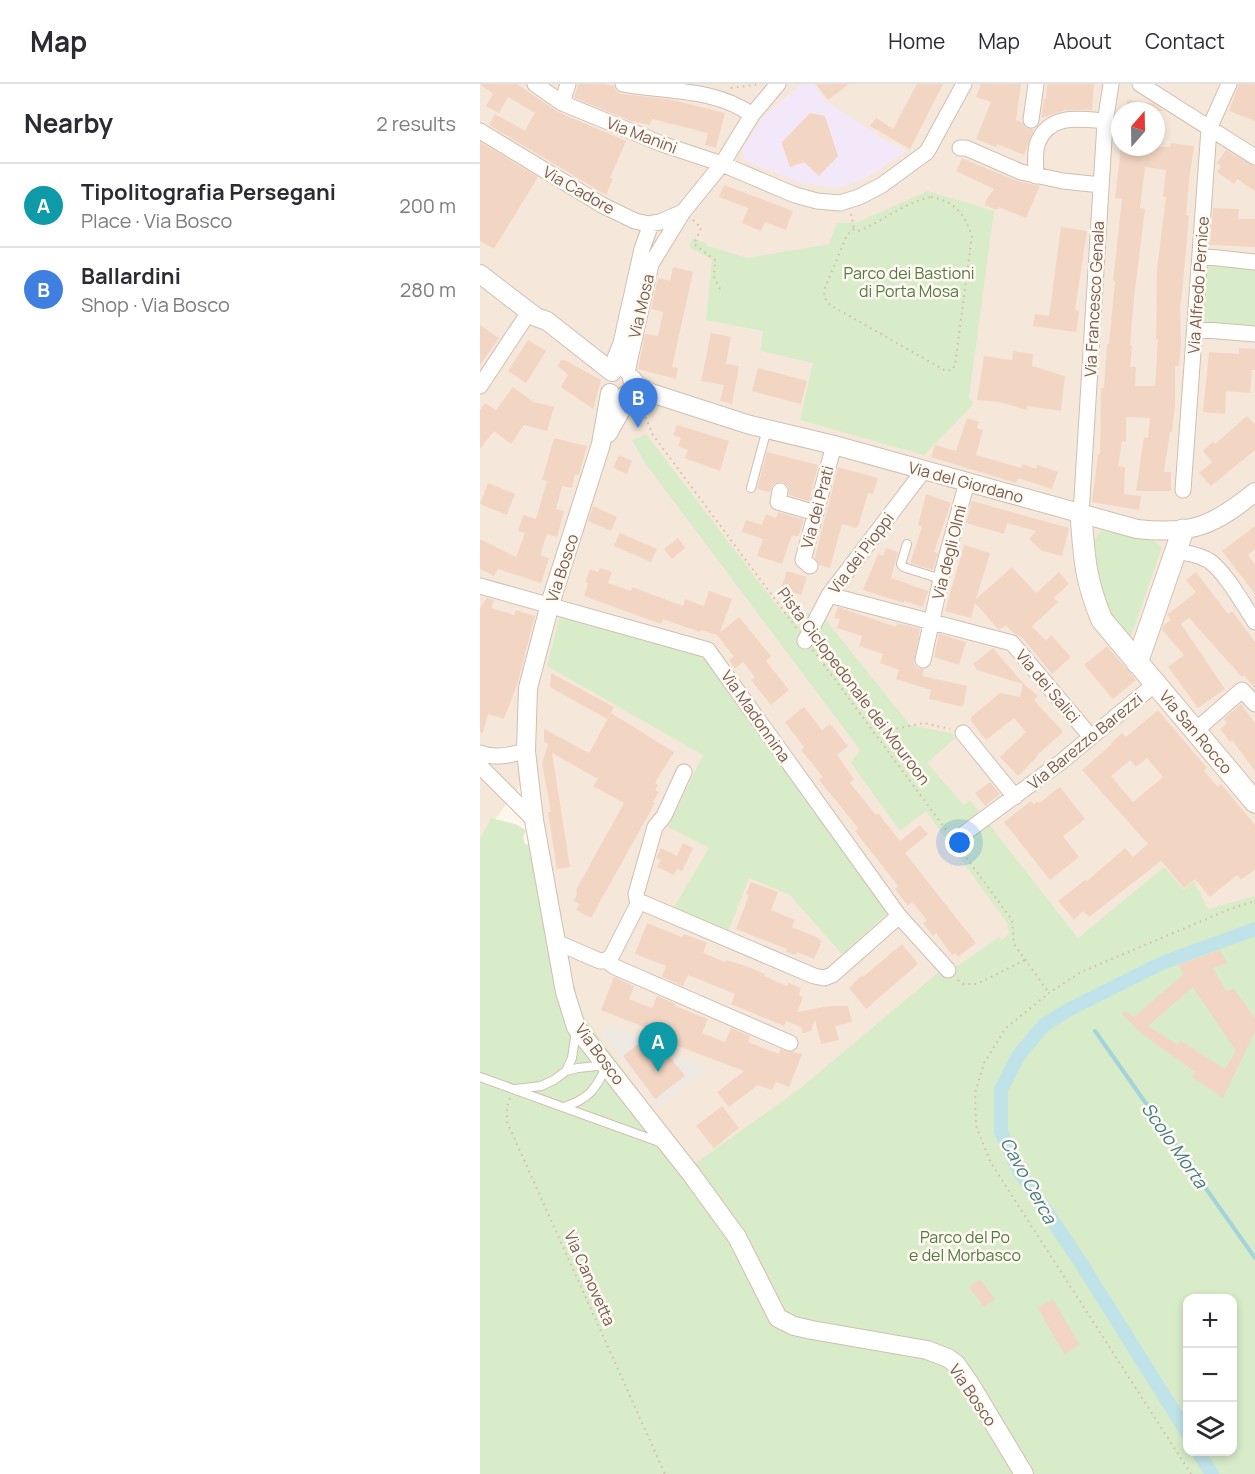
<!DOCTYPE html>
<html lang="en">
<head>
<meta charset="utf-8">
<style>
	:root { --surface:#fff; --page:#f2f2f3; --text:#2b2b33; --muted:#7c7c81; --line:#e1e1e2; --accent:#e76f51 }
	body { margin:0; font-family:Manrope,sans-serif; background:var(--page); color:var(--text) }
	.controls { position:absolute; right:18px; bottom:18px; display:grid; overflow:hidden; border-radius:12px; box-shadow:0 3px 9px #0003 }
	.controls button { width:54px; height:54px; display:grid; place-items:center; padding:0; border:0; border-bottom:2px solid var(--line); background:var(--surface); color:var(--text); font:30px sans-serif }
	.compass { position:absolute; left:631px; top:18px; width:54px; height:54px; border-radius:50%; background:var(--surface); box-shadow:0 3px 9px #0003; rotate:20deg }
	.you { position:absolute; left:480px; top:759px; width:21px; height:21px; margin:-15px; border:4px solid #fff; border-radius:50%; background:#1a73e8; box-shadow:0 0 0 9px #1a73e833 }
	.badge { display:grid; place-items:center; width:39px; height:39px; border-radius:50%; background:var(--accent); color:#fff; font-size:20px; font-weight:700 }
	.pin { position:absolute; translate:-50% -50px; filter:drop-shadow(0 2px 3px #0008) }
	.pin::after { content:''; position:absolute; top:32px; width:21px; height:18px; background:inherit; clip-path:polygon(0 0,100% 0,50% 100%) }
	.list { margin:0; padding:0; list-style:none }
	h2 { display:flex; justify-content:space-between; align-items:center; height:78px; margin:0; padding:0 24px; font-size:26px }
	h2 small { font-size:20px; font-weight:400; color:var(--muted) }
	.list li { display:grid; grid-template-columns:39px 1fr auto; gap:18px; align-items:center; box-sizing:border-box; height:84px; padding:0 24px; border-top:2px solid var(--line) }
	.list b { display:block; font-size:22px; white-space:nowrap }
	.list p { margin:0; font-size:20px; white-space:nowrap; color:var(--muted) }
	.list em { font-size:20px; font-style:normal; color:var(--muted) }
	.icon { flex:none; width:33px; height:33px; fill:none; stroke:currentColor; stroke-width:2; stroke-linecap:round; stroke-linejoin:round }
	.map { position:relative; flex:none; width:775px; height:1390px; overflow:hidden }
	header { display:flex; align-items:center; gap:36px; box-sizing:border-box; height:84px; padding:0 30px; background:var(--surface); border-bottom:2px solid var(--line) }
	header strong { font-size:28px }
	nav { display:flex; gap:33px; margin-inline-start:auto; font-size:21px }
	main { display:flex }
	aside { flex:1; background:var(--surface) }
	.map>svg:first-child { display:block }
	.residential { fill:#f5e8da; fill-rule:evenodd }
	.industrial { fill:#efe9e4 }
	.education { fill:#f3e8fa }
	.green { fill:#d8ecc9; fill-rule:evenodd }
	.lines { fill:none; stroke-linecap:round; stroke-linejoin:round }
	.stream { stroke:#a5d3da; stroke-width:4 }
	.canal { stroke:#bfe3e8; stroke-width:14 }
	.building { fill:#f3d5c3; fill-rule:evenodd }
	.service-casing { stroke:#d1beb0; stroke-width:10 }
	.minor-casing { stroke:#d1beb0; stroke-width:17 }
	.tertiary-casing { stroke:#d1beb0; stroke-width:20 }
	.secondary-casing { stroke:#d6c0b0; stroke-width:23 }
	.path { stroke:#d9b8a5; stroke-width:2; stroke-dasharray:1.5 4.5; stroke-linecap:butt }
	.service { stroke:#fff; stroke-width:8 }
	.minor { stroke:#fff; stroke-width:15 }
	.tertiary { stroke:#fff; stroke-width:18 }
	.secondary { stroke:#fff; stroke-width:21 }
	.labels { text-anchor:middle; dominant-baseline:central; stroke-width:5; stroke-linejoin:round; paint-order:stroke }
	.street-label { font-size:16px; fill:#7a5c4d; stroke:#fffaf3 }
	.park-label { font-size:16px; fill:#537a41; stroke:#fffaf3 }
	.water-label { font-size:18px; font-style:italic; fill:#437c86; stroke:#fffaf3 }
</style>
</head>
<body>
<header>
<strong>Map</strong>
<nav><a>Home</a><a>Map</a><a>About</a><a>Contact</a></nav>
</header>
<main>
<aside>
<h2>Nearby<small>2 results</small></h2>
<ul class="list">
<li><span class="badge" style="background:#0f9aa8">A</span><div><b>Tipolitografia Persegani</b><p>Place · Via Bosco</p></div><em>200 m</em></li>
<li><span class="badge" style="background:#3f7fe0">B</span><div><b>Ballardini</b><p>Shop · Via Bosco</p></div><em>280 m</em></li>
</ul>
</aside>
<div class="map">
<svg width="775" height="1390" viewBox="0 0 775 1390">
	<rect width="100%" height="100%" fill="#fdf6ec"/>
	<path class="residential" d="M0,0H775V1125L248,1131L96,945L49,690L0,755ZM640,27H676V63H640Z"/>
	<path class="industrial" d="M129,941L227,984L180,1023L122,948Z"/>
	<path class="education" d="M321,0H333L347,18L407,57L427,67L382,96L356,104L322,99L265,77L262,66L283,33Z"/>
	<path class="green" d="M448,107L514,127L489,314L493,318L492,322L444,371L320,336L333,279L280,267L283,247L226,236L232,176L209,163L212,154L226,159L228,162L267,174L349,160L357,139L378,138Z
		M726,176L775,181V243L721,239Z
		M166,350L302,528L341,530L430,641L479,651L447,679L484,721L490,716L598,854L684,783L704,806L714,797L728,825L775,812V1390H0V755L11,734L35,740L46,746L43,753L45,760L52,762L81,908L95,903L98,919L105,934L213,1081L318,1006L460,887L476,883L519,853L522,857L529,849L527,839L446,727L420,747L371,679L380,666L165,379L152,356ZM708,1214H752V1368H708Z
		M622,446L672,456L682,463L649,558C625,522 619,501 612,459Z
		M80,531L225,572L408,829L362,870L310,811L269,794L248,848L193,825L229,764L188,743L223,671L67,582Z"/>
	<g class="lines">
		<path class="stream" d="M615,947L775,1174"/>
		<path class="canal" d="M708,1350L599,1176L539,1087L521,1048V1006L538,972L564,941L588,926L682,879L775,845
			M718,1368L732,1390"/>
	</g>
	<path class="building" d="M0,0H37L78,28L146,57L130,94L133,95L126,111L9,41L15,30L45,47L55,29L28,13L19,29L6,22L13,10Z
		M98,0H124L134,2L136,7L141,10L188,15L245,29L236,64L225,61L228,49L172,35L170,41L151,37L94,14Z
		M336,0H369L348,16Z
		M437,0H463L430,65L390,42L396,34L413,45Z
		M501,0H541L536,36L542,39L546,44L554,45L544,71L517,60L516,63L496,55L511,18L496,13Z
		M567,0H614L612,26H586L561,34L564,15H566Z
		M759,0H775V37L749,27Z
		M647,16L672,19L684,27H646Z
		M330,29L345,32L358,72L339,92L324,78L310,83L302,60V58Z
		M0,58L58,93L14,165L0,157Z
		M691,59L714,62L709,96L706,131L709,132L701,220H700L701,263L699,282H695V321L692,348H690L684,388H691V407H656L664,353L668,354L670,334L646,333V358L642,357L638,382L645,383L644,410L661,412L659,426L612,418L618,370L620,371L621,304H624L627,260H629L635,197H633L642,115L635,114L641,63H690ZM665,83L686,86L683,113H686L677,185L676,255H678L675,302H655L656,283H650L652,262L650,261L654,214L665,125L660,124Z
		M746,66L775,83V107L757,95L754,100L737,88L741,82L737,79Z
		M482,74L537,97L560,102L546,134L518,123L517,126L505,121L506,116L514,105L476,87Z
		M244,101L313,127L306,146L285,138L281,147L262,139L268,124L239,113Z
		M733,124L759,125L758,135H775V163L730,161Z
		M581,143L607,147L595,226L599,227L596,248L553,242L555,230L569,232Z
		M193,183L213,188L192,283L198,284L196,295L158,285L165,250L178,252L183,228L171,225L178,194L190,197Z
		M0,241L19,254L0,281Z
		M231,249L251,253L246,280L259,282L252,320L240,317L244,301L221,297Z
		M48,256L66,267L46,299L28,287Z
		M759,264L775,265V286H772L770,309L746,307L745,330L723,328L729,268L759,270Z
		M533,267L553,270L552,282L585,292L581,327L547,322V326L519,318L497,316L504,272L532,276Z
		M81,276H85L121,296L113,325L81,303L88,291L78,282Z
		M278,284L327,297L321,320L272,307Z
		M33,303L53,318L74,323L67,347L44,341L31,360L14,347L0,365V326L5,319L16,326Z
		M767,332L775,340V366L731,402L719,389L732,378L723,367L733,357L735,360Z
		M487,334L499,338L497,344L503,346L496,371L541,384L543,380L556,385L557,381L578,388L572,405L538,394L536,399L451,373L455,361L476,367Z
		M197,341L249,357L240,387L205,374L208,366L198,362L201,354L193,351Z
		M74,354L107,362L99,391L95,390L92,404L82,402L76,425L84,427L77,453L67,450L60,471L69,474L61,499L18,485L14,492L0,485V455L36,473L45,449L38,447L43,431L56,435L67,397L62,396Z
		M287,368L338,381L329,417L309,411V403L302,398L293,400L290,408L277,405Z
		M139,371L152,377L147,390L133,384Z
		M358,383L398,394L393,410L388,409L379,440L376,444L362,440L350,484L339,481L335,473Z
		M8,399L35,410L27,431L0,420Z
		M446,410L471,419L454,468L458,469L453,486L430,479L442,443L438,441Z
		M492,417L589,444L582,472L562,467L549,455L556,447L527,439L524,450L486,439Z
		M113,422L137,433L131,447L108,437Z
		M298,428L324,436L318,453L312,451L302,480L277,472L283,455L262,448L266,436L282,441L286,430L296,434Z
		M775,442V465L768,471L775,481V510L742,467Z
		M140,449L177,465L171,478L134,462Z
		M198,454L205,464L192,475L184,465Z
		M484,461L510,469L496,515L532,483L556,509L579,488L589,500L574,514L578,518L552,542L566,557L571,551L591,573L572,590L541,552L540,553L535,550L526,541L519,546L495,519L491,534L465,527Z
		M406,464L418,468L411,494L448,507L443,523L424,517V519L383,506L398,470L403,472Z
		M120,484L132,488L128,499L151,507L152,503L203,522L205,515L224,522L229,507L252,515L240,548L259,533L291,572L286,577L309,606L291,621L271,596L275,593L263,578L255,585L249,576L254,573L237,551L221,546L220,548L183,535L181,540L104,512L108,499L105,498L110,485L118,488Z
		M307,487L327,493L321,511L301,505Z
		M716,488L748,530L752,527L775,558V605L764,591L762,593L709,534L701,540L745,605L718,624L688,583L704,571L682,546L683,542L691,536L687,531L716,508L706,496Z
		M7,514L14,516L11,524L34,531L36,526L55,532L37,601L24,635L8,630L3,649L0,648V524Z
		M358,523L416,543L417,539L440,545L434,579L437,584L444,585L442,592L487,602L483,623L449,615L451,606L416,595L419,586L400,579L403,570L379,562L382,552L357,544L360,535L354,534Z
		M459,550L486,558L479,581L454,573Z
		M627,562L656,596L633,615L604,581Z
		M513,564L543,599L558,612L554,616L583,648L556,672L557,673L538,692L520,673L546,648L534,634L506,656L491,637V633L520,609L540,613L543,600L497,586L493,580Z
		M71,589L134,623L127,635L70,603Z
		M761,620L775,639V687L752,656L750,658L740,645L747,640L744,635Z
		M324,623L342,646L350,640L368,662L357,671L374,695L370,699L396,731L398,729L420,757L440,741L448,750L425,769L496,859L478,873L475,869L472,871L456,849L453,852L443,839L447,836L432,818L428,822L415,805L418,802L375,747L379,745L339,696L343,693L321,666L324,663L305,638Z
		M678,626L727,684L724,687L738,703L741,700L775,741V785L761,796L757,791L730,813L715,795L704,804L681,777L609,833L603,827L594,836L578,817L605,796L607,797L645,764L653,773L668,760L602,686L632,660L631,659L642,649L646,653ZM667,674L683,693L653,718L631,692L650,676L656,683Z
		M131,629L194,668L175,699L178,701L175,706L179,708L173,718L175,719L111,834L96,826L99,820L94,817L97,810L96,806L144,719L113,702L118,695L72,669L90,783L77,785L68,728H71L62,679L68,660L64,658V645L109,669Z
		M510,698L520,710L505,722L495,709Z
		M580,703L605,735L583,752L599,773L570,796L524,738L551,717L554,720L557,717L559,719Z
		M203,759L213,764L202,787L197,785L194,791L177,783L181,776L176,774L181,764L197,772Z
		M271,798L298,808L291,826L315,836L312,843L339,854L338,855L342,857L334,875L317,868L316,871L306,868L307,865L256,845L269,811L266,810Z
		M167,839L202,853L204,850L227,859L223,869L245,878L246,876L266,882L285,890L284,892L307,902L309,899L321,904L319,911L323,913L317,928L350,922H368L372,938L355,942L359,956L341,960L335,936L331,947L323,949L321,943L306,937L304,942L251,920L255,910L208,891L203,902L182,893L186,882L155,870Z
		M422,860L438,880L386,925L369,904L382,891L383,893Z
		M740,866L747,879L733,884L746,907L754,905L775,934V947L743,1014L712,993L715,988L662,950L642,930L644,926L654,933L704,890L698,881ZM713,903L756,967L745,985L701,957L698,961L668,942Z
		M134,893L154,902L149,915L172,924L177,912L196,920L195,922L228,935L222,949L245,958L251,944L270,952L268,958L299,970L300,965L322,970L309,1003L296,998L292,1006L278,1001L249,1023L237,1008L264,987L195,961L196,956L121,926Z
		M158,960L176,983L190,973L205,992L175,1015L143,972Z
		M242,1022L259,1044L234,1064L216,1042Z
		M500,1195L515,1215L504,1223L489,1203Z
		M573,1215L600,1261L584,1270L558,1224Z"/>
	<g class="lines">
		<g class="service-casing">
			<path id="service" d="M271,404L287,345
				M427,460L421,480L423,483L461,495
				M86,987L92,974L96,947
				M0,993L182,1059
				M35,1005L61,1002L74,996L86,987L98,984L127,981C116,1005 109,1015 84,1023"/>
		</g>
		<g class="minor-casing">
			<path id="minor" d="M55,0L82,19
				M88,0L82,19L182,60L242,80L315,111L337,117L360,119L379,113L402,101L447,68L484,0
				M143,0C185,8 236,4 272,31
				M660,0L775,73
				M551,36L556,0
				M0,47L122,121L155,137L168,140L180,138L203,128
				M480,64H486L541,88L583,97L621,101
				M556,92C556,82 554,67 558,58C570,29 601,35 625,37
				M720,172L775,178
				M715,245L775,250
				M134,287L135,274L141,259L162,165L171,140
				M147,288L171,180L203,128L242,80L272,31L298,0
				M0,302L49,228
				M703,406L729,45L749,0
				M300,407L298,418L336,429
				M601,430L625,39L631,0
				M695,468C706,468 718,471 728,476C745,487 763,520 775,538
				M330,482L323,476L354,361
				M0,502L228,566L419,832L352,891L344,894L334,892L163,819L158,820
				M349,511L532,559L611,653
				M325,557L349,511L444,386
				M443,576L463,486L487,398
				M715,647L762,606L775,620
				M483,649L535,713
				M0,669C16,675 30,671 46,667
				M0,682L54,736
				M474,757L581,678L675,600
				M419,832L468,886
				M76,858L120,877L126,876L135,883L310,959
				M126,876L131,873L158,820L156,810L175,743L184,732L204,688"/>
		</g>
		<g class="tertiary-casing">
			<path id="tertiary" d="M0,190L56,233L67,237L132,288
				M152,295L156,300L171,309L270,341L354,361L657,445C712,451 733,442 775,408
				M130,309L121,360L70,520L48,604L46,667L49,694L54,736L85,908L96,943L212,1091L257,1153L298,1234L314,1242L332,1246L447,1266L468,1274L476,1280L490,1300L544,1390
				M128,349L145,319L147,310"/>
		</g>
		<g class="secondary-casing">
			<path id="secondary" d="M601,430C604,472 605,496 622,536L775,718
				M657,579L703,446"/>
		</g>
		<path class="path" d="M251,4L281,0
			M451,113C474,117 485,130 492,152L475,281L472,286L466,287L350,221L344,213L345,204L367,151L374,145L378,147C402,138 425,118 451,113Z
			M371,130L374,145
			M213,136L221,144L214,160L235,176L234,193L240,205
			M165,322L163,328L173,351L317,545
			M333,566L467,747
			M393,649L444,639L470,645
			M483,769L532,836L534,860L569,909
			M478,896L483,900H497L545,876
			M30,1014L27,1023V1038L185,1390
			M711,1390L511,1079L496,1042L495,1009L504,979L526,944L569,909L601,888L750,825L775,817"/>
		<use href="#service" class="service"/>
		<use href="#minor" class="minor"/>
		<use href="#tertiary" class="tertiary"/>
		<use href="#secondary" class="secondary"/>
	</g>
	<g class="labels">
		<g class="street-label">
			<text transform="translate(162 51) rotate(21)">Via Manini</text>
			<text transform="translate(99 106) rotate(30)">Via Cadore</text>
			<text transform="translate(718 201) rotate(-86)">Via Alfredo Pernice</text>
			<text transform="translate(614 215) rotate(-87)">Via Francesco Genala</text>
			<text transform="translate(161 222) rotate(-77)">Via Mosa</text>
			<text transform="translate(486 398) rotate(15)">Via del Giordano</text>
			<text transform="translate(337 423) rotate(-75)">Via dei Prati</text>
			<text transform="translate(469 468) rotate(-76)">Via degli Olmi</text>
			<text transform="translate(381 469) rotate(-53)">Via dei Pioppi</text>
			<text transform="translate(82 484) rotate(-72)">Via Bosco</text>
			<text transform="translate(374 602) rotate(53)">Pista Ciclopedonale dei Mouroon</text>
			<text transform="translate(568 602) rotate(50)">Via dei Salici</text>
			<text transform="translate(276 632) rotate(55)">Via Madonnina</text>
			<text transform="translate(716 648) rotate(50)">Via San Rocco</text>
			<text transform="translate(605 657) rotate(-39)">Via Barezzo Barezzi</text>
			<text transform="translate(120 970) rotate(54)">Via Bosco</text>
			<text transform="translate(110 1194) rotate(66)">Via Canovetta</text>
			<text transform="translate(493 1311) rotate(56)">Via Bosco</text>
		</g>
		<g class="park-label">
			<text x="429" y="189">Parco dei Bastioni<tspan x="429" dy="18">di Porta Mosa</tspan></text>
			<text x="485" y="1153">Parco del Po<tspan x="485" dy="18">e del Morbasco</tspan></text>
		</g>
		<g class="water-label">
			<text transform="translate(695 1061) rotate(55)">Scolo Morta</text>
			<text transform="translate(549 1096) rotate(61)">Cavo Cerca</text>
		</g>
	</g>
</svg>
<div class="controls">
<button>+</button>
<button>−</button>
<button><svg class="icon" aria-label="layers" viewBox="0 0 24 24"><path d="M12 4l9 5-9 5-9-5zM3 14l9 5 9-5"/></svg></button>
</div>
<svg class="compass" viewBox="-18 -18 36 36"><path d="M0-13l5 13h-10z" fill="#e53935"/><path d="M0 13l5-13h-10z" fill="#7c7c81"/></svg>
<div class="you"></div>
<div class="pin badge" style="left:178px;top:988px;background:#0f9aa8">A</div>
<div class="pin badge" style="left:158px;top:344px;background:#3f7fe0">B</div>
</div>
</main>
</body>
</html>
